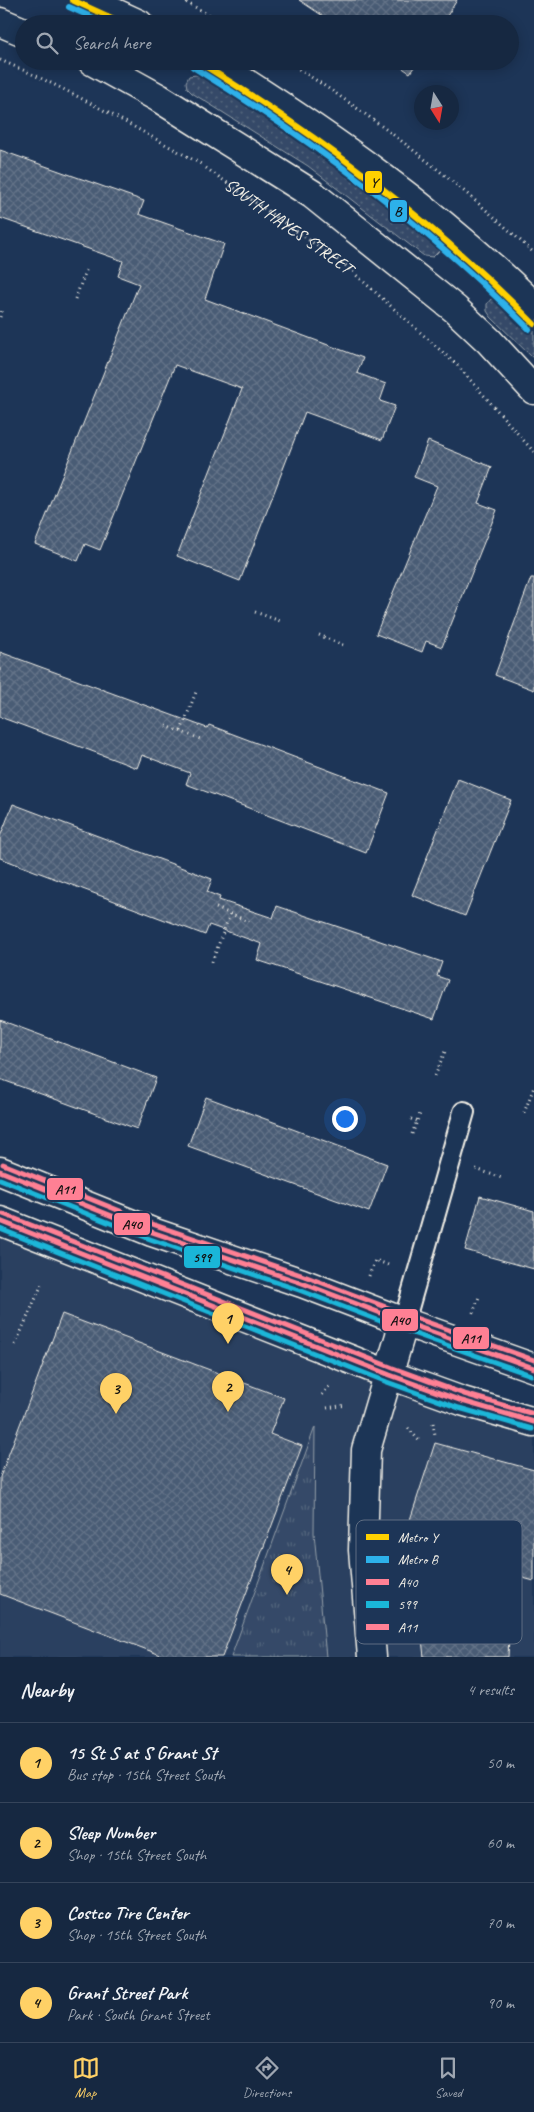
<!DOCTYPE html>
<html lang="en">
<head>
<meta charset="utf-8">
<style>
	:root { --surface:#162841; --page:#23344c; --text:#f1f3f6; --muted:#9ea6b1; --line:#35445a; --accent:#ffd166 }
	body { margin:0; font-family:Caveat,sans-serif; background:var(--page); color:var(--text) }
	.compass { position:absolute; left:414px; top:85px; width:45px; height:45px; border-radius:50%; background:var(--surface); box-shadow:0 2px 12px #0003; rotate:169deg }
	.you { position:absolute; left:344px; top:1118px; width:18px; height:18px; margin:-12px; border:4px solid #fff; border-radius:50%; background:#1a73e8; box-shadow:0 0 0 8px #1a73e833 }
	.badge { display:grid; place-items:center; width:32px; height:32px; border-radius:50%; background:var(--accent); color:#111; font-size:16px; font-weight:700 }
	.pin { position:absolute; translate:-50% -41px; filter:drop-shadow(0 1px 2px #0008) }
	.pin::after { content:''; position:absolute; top:26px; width:18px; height:15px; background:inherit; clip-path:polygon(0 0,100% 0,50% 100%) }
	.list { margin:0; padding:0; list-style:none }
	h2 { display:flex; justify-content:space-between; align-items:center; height:65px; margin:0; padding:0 20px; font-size:21px }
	h2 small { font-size:16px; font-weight:400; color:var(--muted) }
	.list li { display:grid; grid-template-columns:32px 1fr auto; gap:15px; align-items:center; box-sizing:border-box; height:80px; padding:0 20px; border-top:1px solid var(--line) }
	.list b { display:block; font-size:19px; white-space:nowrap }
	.list p { margin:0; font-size:16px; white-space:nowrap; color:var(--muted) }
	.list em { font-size:16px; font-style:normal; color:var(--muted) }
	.icon { flex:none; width:28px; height:28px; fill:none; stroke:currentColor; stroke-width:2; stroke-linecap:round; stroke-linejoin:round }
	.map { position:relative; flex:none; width:534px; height:1657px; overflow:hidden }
	.search { position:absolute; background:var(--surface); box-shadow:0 2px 12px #0003; left:15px; right:15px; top:15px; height:55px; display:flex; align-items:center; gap:12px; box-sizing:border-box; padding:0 18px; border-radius:28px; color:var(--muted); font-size:19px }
	.sheet { height:385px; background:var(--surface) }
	nav { display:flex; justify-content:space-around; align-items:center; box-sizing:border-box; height:70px; border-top:1px solid var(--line); background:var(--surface); font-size:14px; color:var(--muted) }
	nav a { display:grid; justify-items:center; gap:2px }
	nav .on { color:var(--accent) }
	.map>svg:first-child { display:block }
	.built { fill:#2a4060 }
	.grass { fill:url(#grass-dots); stroke:#949ea8 }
	.park { fill:url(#park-tufts); stroke:#949ea8 }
	.building { fill:url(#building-cross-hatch); stroke:#f4f1e8 }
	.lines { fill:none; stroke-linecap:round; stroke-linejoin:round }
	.service-casing { stroke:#f4f1e8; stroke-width:24 }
	.minor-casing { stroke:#f4f1e8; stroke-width:31 }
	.tertiary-casing { stroke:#f4f1e8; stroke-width:31 }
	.secondary-casing { stroke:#f4f1e8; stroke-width:31 }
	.path { stroke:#f4f1e8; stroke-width:3; stroke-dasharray:1 4; stroke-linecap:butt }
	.service { stroke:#1d3557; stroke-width:20 }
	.minor { stroke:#1d3557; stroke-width:28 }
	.tertiary { stroke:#1d3557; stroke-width:28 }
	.secondary { stroke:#1d3557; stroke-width:28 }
	.bus-1-casing { stroke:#1d3557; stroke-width:9 }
	.bus-2-casing { stroke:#1d3557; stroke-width:9 }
	.bus-3-casing { stroke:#1d3557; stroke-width:9 }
	.bus-1 { stroke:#ff8094; stroke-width:5 }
	.bus-2 { stroke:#1ab6d8; stroke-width:5 }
	.bus-3 { stroke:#ff8094; stroke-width:5 }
	.metro-1-casing { stroke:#1d3557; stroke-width:10 }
	.metro-2-casing { stroke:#1d3557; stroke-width:10 }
	.metro-1 { stroke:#ffd100; stroke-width:6 }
	.metro-2 { stroke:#2db1ea; stroke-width:6 }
	.labels { text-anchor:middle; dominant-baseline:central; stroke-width:5; stroke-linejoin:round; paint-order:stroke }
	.street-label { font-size:18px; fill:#f4f1e8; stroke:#1d3557 }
	.key { fill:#1d3557; stroke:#5e6d82; stroke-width:1 }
	.key-label { font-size:14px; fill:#f4f1e8 }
	.line-badge { stroke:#1d3557; stroke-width:2 }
	.pale-badge-label { font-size:14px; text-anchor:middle; font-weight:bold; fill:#111 }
</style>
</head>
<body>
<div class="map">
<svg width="534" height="1657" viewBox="0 0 534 1657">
	<defs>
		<pattern id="grass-dots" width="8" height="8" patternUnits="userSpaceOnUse" patternTransform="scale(1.25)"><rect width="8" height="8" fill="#354a67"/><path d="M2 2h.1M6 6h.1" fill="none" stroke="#53657d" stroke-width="1.8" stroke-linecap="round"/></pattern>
		<pattern id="park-tufts" width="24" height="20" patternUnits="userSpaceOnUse" patternTransform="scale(1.25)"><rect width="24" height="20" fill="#354a67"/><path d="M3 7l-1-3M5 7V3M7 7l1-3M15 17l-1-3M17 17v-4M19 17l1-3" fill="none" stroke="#53657d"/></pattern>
		<pattern id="building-cross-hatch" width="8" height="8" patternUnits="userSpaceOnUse" patternTransform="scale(1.25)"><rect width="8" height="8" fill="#485b74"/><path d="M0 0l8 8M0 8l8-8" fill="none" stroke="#637388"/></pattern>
	</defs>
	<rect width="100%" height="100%" fill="#1d3557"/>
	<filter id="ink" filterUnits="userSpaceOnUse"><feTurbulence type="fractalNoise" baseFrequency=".02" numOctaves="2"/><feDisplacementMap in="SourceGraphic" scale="10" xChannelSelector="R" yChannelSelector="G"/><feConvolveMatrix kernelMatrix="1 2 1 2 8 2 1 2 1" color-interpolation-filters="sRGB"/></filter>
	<g filter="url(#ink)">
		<path class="built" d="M0,1225L534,1422V1657H0Z"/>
		<path class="grass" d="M196,75L206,78C285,126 360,180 432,237L439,244V251L433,257L424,256L308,166L192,93L187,88L186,82L189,76Z
			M497,298L502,300L534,331V359L491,317L487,311V304L491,299Z"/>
		<path class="park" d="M315,1427L314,1533L326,1657H231Z"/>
		<path class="building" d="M299,0H457L442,24H335Z
			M392,61H418L410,73Z
			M0,150L144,201L139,214L224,244L205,299L363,358L357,373L386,384L380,401L395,406L382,440L305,412L240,581L177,556L242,389L175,365L100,550L85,544L78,561L35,544L139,284L118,276L123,261L0,218Z
			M428,441L492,467L478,503L497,510L442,647L426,641L422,652L376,634L437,486L414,477Z
			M531,578H534V690L495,675Z
			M0,652L207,728L209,725L389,793L366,853L186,784L190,773L142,755L137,768L0,717Z
			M458,779L511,800L465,916L412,895Z
			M13,804L212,879L207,892L220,897L219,900L273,918L277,906L442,962L437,976L448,980L434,1019L257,960L262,944L209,925L205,935L0,858V837Z
			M0,1020L156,1078L137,1129L0,1079Z
			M206,1097L387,1164L369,1212L188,1146Z
			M480,1196L534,1211V1269L465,1250Z
			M62,1314L284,1398L270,1434L302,1446L222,1657H166L0,1594V1477Z
			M435,1443L534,1470V1581L512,1575L508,1657H424L409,1523Z"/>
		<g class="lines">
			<g class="service-casing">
				<path id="service" d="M404,1322L464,1112"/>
			</g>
			<g class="minor-casing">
				<path id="minor" d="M372,1657L363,1550L366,1450L404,1322"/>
			</g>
			<g class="tertiary-casing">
				<path id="tertiary" d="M87,0L139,24
					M0,22L24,32
					M92,61L159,98L312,194L455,309L489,341L534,390
					M211,61C326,133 437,211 534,306"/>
			</g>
			<g class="secondary-casing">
				<path id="secondary" d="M0,1171L152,1232L302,1283L404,1322L534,1368
					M0,1221L390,1375L462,1401L534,1422"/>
			</g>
			<g class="path">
				<path d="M182,0L226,24"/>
				<path d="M0,60C70,89 135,128 201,164"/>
				<path d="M286,61C376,117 457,182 534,253"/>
				<path id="s1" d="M206,168L346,266L458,366L534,452"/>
				<path d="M75,299L87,268"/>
				<path d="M0,317L2,310"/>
				<path d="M255,612L283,622"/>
				<path d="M319,635L345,646"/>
				<path d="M166,726L203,740"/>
				<path d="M181,731L196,692"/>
				<path d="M216,908L253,923"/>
				<path d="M212,962L230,914"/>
				<path d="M435,1076L446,1049"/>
				<path d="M524,1113L534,1087"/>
				<path d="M411,1119L417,1121"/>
				<path d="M412,1134L421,1111"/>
				<path d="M476,1169L502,1178"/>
				<path d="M369,1276L375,1260L391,1266"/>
				<path d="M473,1313L479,1297"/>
				<path d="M15,1345L42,1284"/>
				<path d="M322,1395L331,1384"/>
				<path d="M327,1408L346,1405"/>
				<path d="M433,1423L435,1435"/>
				<path d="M408,1428L421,1443"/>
			</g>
			<use href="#service" class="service"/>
			<use href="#minor" class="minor"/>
			<use href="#tertiary" class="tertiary"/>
			<use href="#secondary" class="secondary"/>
			<g class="bus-1-casing">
				<path id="bus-1" d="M0,1171L152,1232L302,1283L404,1322L534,1368
					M0,1221L390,1375L462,1401L534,1422"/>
			</g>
			<g class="bus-2-casing">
				<path id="bus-2" d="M0,1179L150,1239L299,1290L401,1329L531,1375
					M0,1229L387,1382L459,1408L532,1429"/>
			</g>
			<g class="bus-3-casing">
				<path id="bus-3" d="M3,1164L155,1225L304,1276L407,1315L534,1360
					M3,1214L393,1368L464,1394L534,1414"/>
			</g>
			<use href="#bus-1" class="bus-1"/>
			<use href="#bus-2" class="bus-2"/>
			<use href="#bus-3" class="bus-3"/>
			<g class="metro-1-casing">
				<path id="metro-1" d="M72,0L125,24
					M197,61C322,138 431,219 534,324"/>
			</g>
			<g class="metro-2-casing">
				<path id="metro-2" d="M69,7L107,24
					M193,67C318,144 426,225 529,329"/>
			</g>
			<use href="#metro-1" class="metro-1"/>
			<use href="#metro-2" class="metro-2"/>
		</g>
	</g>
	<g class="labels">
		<g class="street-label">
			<text stroke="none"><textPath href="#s1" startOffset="101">SOUTH HAYES STREET</textPath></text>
		</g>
	</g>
	<rect x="356" y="1520" width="166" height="124" rx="8" class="key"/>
	<rect x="366" y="1534" width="23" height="6" fill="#ffd100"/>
	<rect x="366" y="1556" width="23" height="7" fill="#2db1ea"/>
	<rect x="366" y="1579" width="23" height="6" fill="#ff8094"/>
	<rect x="366" y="1601" width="23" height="7" fill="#1ab6d8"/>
	<rect x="366" y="1624" width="23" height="6" fill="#ff8094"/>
	<g class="key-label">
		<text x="398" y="1542">Metro Y</text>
		<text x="398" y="1564">Metro B</text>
		<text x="398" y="1587">A40</text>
		<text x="398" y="1609">599</text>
		<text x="398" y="1632">A11</text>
	</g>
	<g class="line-badge">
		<rect x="364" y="170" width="19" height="24" rx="5" fill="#ffd100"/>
		<rect x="389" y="199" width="19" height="24" rx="5" fill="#2db1ea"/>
		<rect x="46" y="1177" width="38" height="24" rx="5" fill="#ff8094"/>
		<rect x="113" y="1212" width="38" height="24" rx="5" fill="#ff8094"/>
		<rect x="183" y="1245" width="38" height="24" rx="5" fill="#1ab6d8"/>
		<rect x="381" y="1308" width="38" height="24" rx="5" fill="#ff8094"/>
		<rect x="452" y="1326" width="38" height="24" rx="5" fill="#ff8094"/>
	</g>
	<g class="pale-badge-label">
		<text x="374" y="187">Y</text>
		<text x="398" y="216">B</text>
		<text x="65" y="1194">A11</text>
		<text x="132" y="1229">A40</text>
		<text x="202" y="1262">599</text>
		<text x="400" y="1325">A40</text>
		<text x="471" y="1343">A11</text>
	</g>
</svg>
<svg class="compass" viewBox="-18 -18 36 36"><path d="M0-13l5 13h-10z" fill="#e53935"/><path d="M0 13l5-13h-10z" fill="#9ea6b1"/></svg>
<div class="you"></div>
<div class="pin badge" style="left:228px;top:1344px">1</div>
<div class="pin badge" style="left:228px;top:1412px">2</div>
<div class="pin badge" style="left:116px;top:1414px">3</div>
<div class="pin badge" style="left:287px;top:1595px">4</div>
<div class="search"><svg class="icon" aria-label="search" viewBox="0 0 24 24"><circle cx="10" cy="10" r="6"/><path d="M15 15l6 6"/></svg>Search here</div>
</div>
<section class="sheet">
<h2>Nearby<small>4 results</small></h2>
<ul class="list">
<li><span class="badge">1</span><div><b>15 St S at S Grant St</b><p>Bus stop · 15th Street South</p></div><em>50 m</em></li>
<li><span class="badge">2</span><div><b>Sleep Number</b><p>Shop · 15th Street South</p></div><em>60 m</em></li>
<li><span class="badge">3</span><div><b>Costco Tire Center</b><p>Shop · 15th Street South</p></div><em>70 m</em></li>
<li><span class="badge">4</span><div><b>Grant Street Park</b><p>Park · South Grant Street</p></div><em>90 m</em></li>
</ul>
</section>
<nav>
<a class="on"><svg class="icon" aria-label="map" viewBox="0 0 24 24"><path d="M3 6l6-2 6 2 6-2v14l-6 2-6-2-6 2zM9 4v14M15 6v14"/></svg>Map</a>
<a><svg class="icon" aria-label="directions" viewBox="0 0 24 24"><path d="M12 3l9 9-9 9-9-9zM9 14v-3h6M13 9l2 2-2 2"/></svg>Directions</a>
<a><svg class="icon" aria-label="saved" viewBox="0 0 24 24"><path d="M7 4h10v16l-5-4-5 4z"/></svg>Saved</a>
</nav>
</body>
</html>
